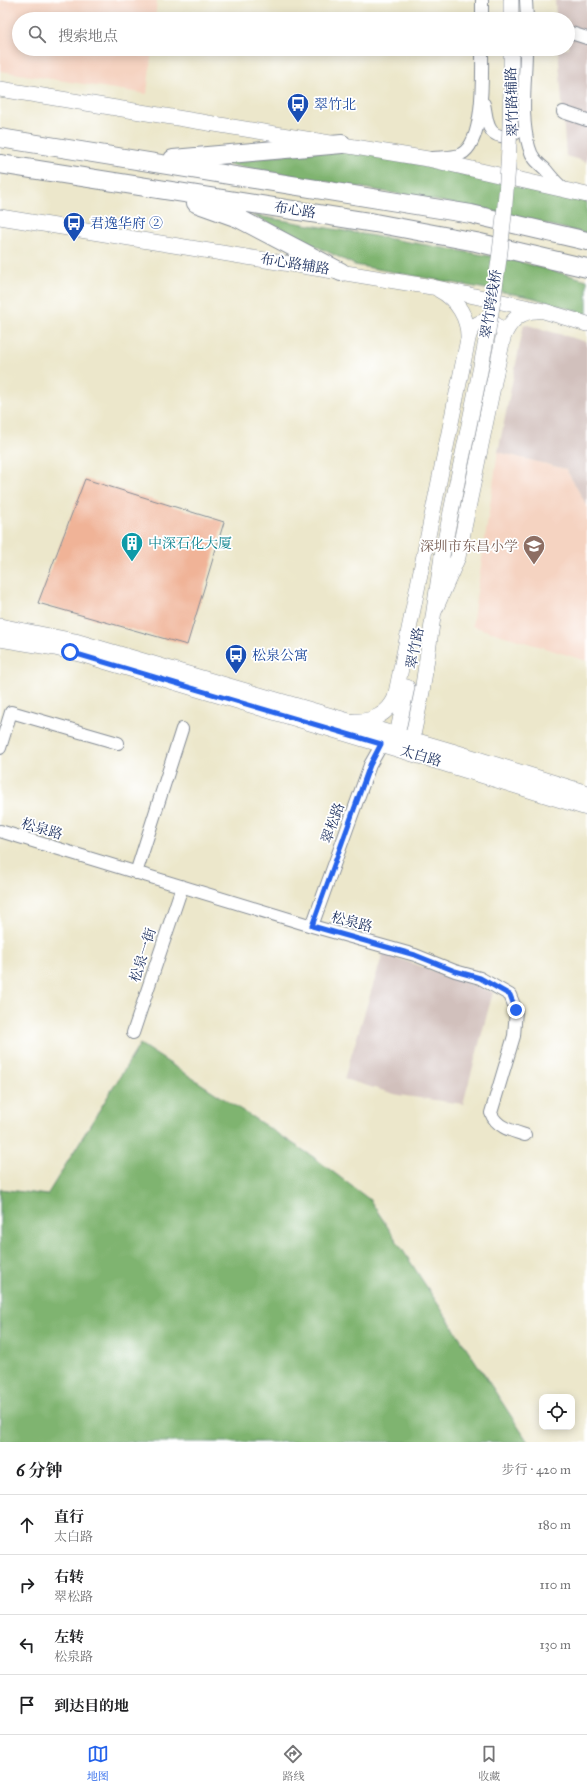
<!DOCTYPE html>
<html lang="zh">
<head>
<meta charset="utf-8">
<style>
	:root { --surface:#fff; --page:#f2f2f2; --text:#202124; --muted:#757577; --line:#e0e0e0; --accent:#2563eb }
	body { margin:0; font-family:"IM FELL Great Primer","Noto Serif SC",serif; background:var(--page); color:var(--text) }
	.controls { position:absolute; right:12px; bottom:12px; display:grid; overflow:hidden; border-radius:8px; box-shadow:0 2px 10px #0003 }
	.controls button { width:36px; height:36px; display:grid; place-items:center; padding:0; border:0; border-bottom:1px solid var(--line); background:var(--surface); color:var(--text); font:20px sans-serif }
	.stop { position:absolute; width:12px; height:12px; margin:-9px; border:3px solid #2563eb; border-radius:50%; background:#fff }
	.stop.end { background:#2563eb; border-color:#fff; box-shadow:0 1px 4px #0008 }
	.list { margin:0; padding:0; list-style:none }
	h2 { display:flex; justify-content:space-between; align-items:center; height:52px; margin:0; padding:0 16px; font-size:17px }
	h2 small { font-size:13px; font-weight:400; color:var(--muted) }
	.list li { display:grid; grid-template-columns:26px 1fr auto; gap:12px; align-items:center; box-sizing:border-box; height:60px; padding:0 16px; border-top:1px solid var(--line) }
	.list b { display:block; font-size:15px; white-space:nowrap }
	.list p { margin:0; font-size:13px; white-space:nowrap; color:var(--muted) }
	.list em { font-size:13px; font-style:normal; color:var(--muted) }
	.icon { flex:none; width:22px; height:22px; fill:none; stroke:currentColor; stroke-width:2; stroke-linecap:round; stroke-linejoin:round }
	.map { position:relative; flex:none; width:587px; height:1442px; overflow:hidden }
	.search { position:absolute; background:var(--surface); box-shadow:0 2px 10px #0003; left:12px; right:12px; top:12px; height:44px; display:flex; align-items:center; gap:10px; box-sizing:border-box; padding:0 14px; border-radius:22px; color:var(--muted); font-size:15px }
	.sheet { height:292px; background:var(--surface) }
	nav { display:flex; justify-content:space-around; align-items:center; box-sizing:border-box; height:56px; border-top:1px solid var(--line); background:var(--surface); font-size:11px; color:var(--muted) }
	nav a { display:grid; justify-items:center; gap:2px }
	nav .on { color:var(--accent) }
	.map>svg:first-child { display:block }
	.built { fill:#f5d3c1 }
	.industrial { fill:#d1c0bc }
	.forest { fill:#7fb470; stroke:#4d7267 }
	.building { fill:#f0b397 }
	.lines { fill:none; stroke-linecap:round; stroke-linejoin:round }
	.minor-casing { stroke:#848b94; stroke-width:14 }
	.major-casing { stroke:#848b94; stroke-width:16 }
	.highway-casing { stroke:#848b94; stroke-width:20 }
	.minor { stroke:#fff; stroke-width:12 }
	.major { stroke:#fff; stroke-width:15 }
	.highway { stroke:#fff; stroke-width:18 }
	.major-bridge-casing { stroke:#848b94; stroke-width:16; stroke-linecap:butt }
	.major-bridge { stroke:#fff; stroke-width:15 }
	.route { stroke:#2563eb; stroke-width:5 }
	.labels { text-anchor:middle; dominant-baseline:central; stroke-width:3.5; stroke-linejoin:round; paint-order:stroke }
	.street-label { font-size:14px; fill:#1b2f5e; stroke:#fff }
	.transit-label { font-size:14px; fill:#164399; stroke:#fff; text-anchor:start }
	.culture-label { font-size:14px; fill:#0d838f; stroke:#fff; text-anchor:start }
	.education-label { font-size:14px; fill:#785e54; stroke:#fff; text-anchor:end }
</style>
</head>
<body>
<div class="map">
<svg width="587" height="1442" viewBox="0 0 587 1442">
	<rect width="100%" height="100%" fill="#fff"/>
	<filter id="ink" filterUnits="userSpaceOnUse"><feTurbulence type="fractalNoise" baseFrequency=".025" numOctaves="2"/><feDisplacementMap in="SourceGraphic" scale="8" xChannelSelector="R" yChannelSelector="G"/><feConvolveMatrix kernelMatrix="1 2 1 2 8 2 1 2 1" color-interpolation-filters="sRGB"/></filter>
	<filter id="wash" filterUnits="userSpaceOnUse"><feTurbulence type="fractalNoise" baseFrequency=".012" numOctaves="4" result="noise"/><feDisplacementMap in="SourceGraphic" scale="16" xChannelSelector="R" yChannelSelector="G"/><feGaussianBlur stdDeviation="0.9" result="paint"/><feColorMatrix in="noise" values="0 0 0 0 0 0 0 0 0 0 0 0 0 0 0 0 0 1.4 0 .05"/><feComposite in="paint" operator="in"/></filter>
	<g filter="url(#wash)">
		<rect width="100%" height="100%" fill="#ece7cb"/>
		<path class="built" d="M0,0H157L155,19H19V49H152L147,94L0,71Z
			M498,452L566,469L587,506V661L472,626Z"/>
		<path class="industrial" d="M555,0H587V162L566,156L558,49H568V19H556Z
			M524,324L587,342V506L566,469L498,452Z
			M383,953L493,992L463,1104L398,1095L344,1079Z"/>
		<path class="forest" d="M346,148L587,202V234L484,209L214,162Z
			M252,215L513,260L587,280V314L530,297L355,265Z
			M140,1044L312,1156L370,1200L528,1442H0V1189L47,1195Z"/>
		<g id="blocks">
			<path class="building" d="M85,479L224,522L187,645L38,603Z"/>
		</g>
	</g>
	<g filter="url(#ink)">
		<use href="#blocks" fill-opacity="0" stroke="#848b94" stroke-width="1"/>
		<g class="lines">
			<g class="minor-casing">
				<path id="minor" d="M526,0L527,19
					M482,19V0
					M568,32L587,38
					M526,49C526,80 520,117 529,147C532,158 537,162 545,169C551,176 556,183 564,189
					M484,104C487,116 486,134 501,136C507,137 511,137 516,133
					M563,112L587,120
					M433,158C441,157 454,158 461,154C485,142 482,73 482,49
					M0,748L11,712L118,743
					M0,831L312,926L415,955L455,971L480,978L510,995L516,1010L514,1036L491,1113C496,1127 512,1131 525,1135
					M136,873L182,729
					M312,926L370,765L386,737
					M133,1033L182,887"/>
			</g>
			<g class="major-casing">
				<path id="major" d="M511,0V19
					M0,89L428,159L587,195
					M0,217L432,287L544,311L587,324
					M468,339C472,322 486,316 500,328
					M434,612L458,557L503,338C509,322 519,311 537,311
					M0,626L75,641L455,752L587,793
					M0,639L55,648L87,656L400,750L587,808
					M355,721C372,722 388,714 395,698L468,339C469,319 457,299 439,290
					M406,745L412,740L422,692L442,556
					M400,746L397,735L407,687"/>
			</g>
			<g class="highway-casing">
				<path id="highway" d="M0,138L471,214L587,241
					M173,159L342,144
					M0,164L375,223L476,242L587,268
					M196,203L238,218L341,272"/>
			</g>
			<use href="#minor" class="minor"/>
			<use href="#major" class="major"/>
			<use href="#highway" class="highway"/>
			<g class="major-bridge-casing">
				<path id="major-bridge" d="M442,556C457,480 474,405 488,330C505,238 512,143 511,49"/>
			</g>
			<use href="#major-bridge" class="major-bridge"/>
		</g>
	</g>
	<g class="lines" filter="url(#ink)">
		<path class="route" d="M70,652L381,744L370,765L312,926L415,955L455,971L480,978L510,995L516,1010"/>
	</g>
	<defs>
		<g id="bus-pin" transform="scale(1.15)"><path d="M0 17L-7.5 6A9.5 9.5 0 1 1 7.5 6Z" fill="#1a4fb4" stroke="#fff"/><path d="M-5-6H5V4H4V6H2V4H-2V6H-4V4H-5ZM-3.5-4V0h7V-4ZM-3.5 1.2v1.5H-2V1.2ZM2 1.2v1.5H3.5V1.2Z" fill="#fff"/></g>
		<g id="building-pin" transform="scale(1.15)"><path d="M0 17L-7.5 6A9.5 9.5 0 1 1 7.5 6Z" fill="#0f9aa8" stroke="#fff"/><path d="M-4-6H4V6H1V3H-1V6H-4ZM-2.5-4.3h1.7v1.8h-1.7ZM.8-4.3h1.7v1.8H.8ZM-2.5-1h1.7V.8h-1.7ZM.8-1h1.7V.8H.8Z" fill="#fff"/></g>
		<g id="school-pin" transform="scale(1.15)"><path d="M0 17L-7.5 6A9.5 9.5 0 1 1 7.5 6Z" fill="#8d6e63" stroke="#fff"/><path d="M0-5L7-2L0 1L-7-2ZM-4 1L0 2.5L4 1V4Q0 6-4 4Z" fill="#fff"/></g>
	</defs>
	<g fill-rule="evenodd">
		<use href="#bus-pin" x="298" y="104"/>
		<use href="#bus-pin" x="74" y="223"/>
		<use href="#building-pin" x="132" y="543"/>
		<use href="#school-pin" x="534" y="546"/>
		<use href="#bus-pin" x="236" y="655"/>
	</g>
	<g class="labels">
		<g class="street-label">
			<text transform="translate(512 102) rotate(-92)">翠竹路辅路</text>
			<text transform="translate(295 210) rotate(9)">布心路</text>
			<text transform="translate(295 264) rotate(9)">布心路辅路</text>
			<text transform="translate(491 304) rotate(-81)">翠竹跨线桥</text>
			<text transform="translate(415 648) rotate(-79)">翠竹路</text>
			<text transform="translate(421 756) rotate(17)">太白路</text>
			<text transform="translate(333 823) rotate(-70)">翠松路</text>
			<text transform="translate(42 829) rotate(17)">松泉路</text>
			<text transform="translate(352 922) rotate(15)">松泉路</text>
			<text transform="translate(143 955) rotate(-72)">松泉一街</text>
		</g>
		<g class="transit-label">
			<text x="314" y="104">翠竹北</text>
			<text x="90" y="223">君逸华府 ②</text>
			<text x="252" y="655">松泉公寓</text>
		</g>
		<g class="culture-label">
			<text x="148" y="543">中深石化大厦</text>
		</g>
		<g class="education-label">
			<text x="518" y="546">深圳市东昌小学</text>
		</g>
	</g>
</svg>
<div class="controls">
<button><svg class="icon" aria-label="locate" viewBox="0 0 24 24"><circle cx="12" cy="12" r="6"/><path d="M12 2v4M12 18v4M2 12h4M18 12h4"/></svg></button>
</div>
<div class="stop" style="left:70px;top:652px"></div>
<div class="stop end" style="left:516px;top:1010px"></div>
<div class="search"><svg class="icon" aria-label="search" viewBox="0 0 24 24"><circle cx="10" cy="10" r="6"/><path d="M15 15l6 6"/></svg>搜索地点</div>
</div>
<section class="sheet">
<h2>6 分钟<small>步行 · 420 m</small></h2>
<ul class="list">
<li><svg class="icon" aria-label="ahead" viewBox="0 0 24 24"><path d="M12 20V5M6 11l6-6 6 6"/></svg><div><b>直行</b><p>太白路</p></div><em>180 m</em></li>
<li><svg class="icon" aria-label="right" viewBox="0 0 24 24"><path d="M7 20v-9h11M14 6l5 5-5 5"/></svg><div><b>右转</b><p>翠松路</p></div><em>110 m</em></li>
<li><svg class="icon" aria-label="left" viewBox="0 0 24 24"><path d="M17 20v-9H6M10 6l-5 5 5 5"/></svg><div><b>左转</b><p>松泉路</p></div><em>130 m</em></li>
<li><svg class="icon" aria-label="arrive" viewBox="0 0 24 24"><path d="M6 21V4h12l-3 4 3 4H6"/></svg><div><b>到达目的地</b></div></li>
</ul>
</section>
<nav>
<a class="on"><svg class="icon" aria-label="map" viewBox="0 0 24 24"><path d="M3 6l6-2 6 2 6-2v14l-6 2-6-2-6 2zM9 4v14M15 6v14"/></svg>地图</a>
<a><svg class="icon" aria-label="directions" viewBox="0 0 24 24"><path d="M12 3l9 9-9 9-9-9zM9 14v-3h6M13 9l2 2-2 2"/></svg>路线</a>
<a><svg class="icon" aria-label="saved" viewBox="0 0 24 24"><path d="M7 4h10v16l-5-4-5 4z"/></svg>收藏</a>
</nav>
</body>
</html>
